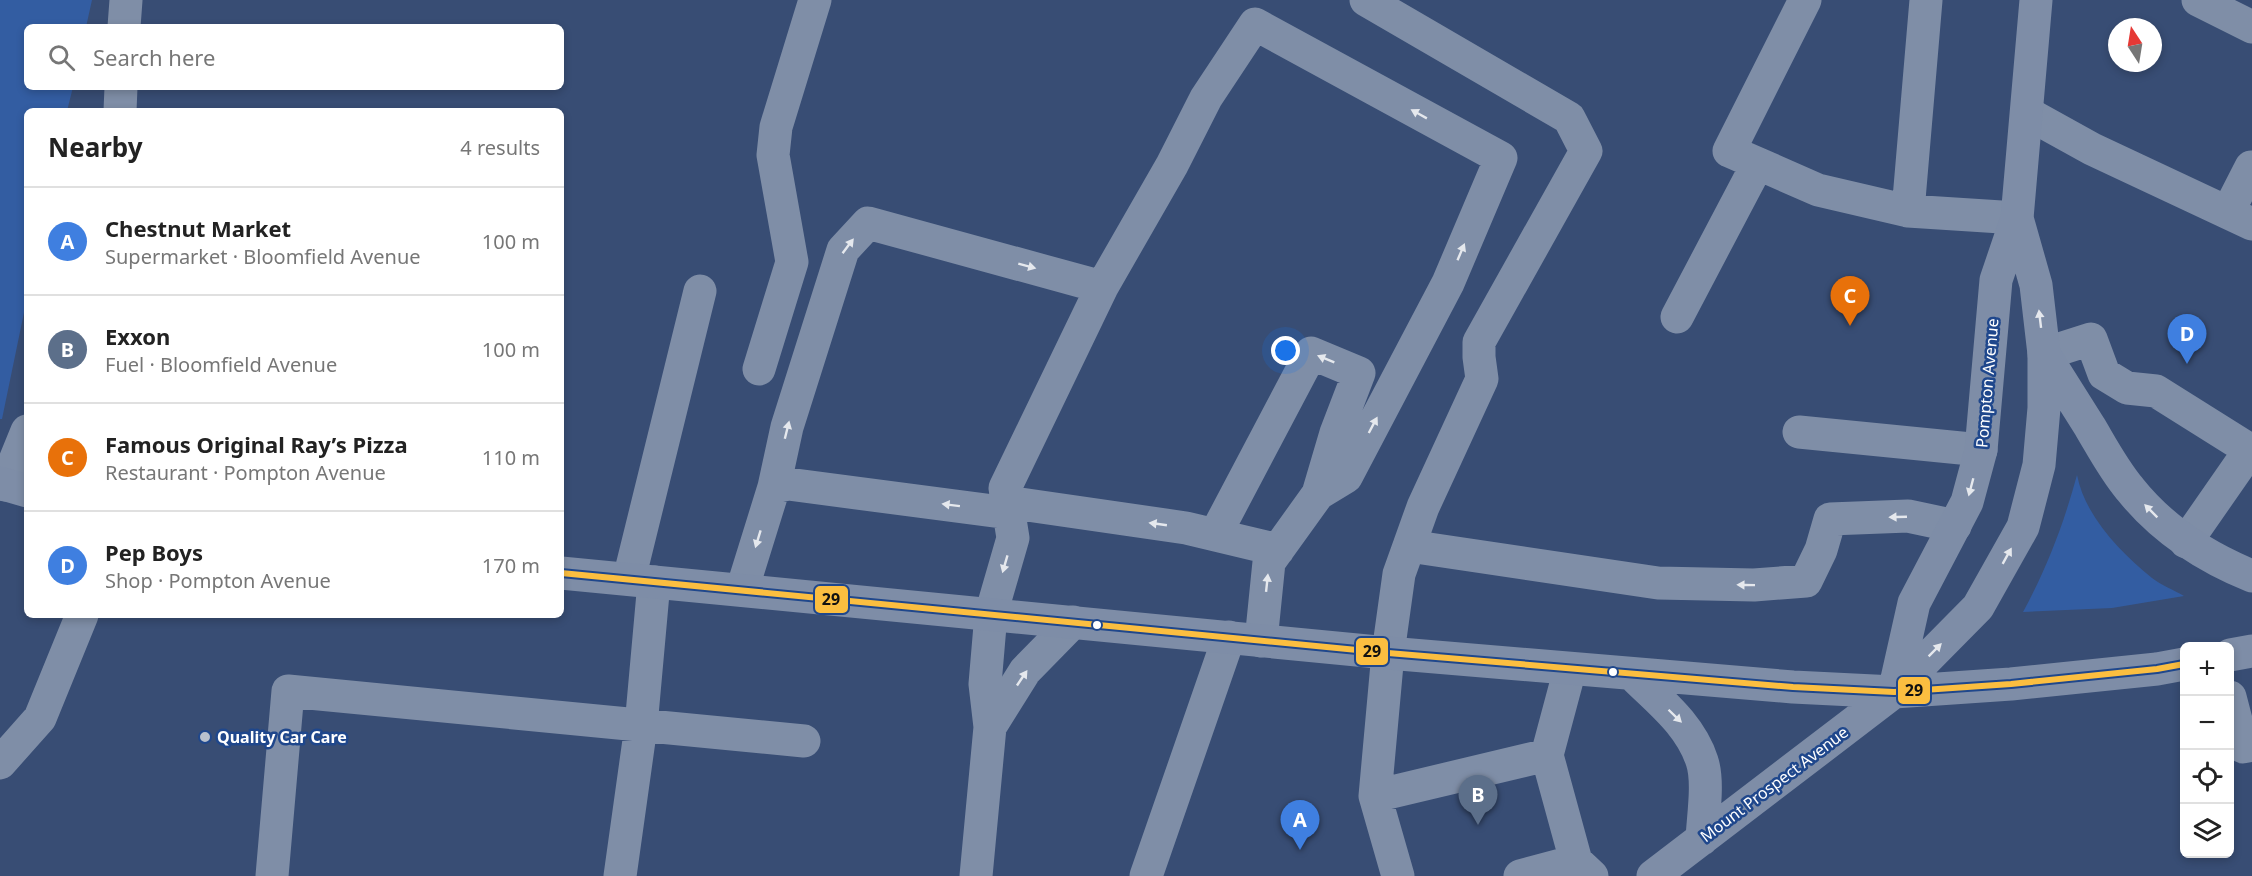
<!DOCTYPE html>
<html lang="en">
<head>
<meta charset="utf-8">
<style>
	:root { --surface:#fff; --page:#f6f6f6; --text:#222; --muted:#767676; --line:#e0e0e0; --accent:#666a6f }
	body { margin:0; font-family:"Noto Sans",sans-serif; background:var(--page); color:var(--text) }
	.controls { position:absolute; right:18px; bottom:18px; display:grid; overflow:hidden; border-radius:9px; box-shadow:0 3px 9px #0003 }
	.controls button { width:54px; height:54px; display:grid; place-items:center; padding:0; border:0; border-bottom:2px solid var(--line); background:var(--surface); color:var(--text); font:30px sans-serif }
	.compass { position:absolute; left:2108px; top:18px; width:54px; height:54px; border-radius:50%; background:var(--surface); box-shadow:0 3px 9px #0003; rotate:348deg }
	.you { position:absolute; left:1286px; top:351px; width:21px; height:21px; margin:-15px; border:4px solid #fff; border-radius:50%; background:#1a73e8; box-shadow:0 0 0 9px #1a73e833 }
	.badge { display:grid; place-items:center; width:39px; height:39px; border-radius:50%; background:var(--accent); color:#fff; font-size:20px; font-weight:700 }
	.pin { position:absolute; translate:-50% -50px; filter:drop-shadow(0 2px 3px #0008) }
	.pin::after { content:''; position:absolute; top:32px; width:21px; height:18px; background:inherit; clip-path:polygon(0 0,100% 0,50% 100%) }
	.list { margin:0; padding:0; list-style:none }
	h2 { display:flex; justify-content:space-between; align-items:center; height:78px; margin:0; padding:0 24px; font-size:26px }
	h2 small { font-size:20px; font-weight:400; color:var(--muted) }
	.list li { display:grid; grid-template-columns:39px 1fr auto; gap:18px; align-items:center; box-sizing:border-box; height:108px; padding:0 24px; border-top:2px solid var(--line) }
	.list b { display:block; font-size:22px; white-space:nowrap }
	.list p { margin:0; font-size:20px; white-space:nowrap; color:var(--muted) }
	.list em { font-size:20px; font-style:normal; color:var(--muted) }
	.icon { flex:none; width:33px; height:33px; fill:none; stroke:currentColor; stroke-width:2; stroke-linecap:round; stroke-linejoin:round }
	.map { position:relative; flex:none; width:2252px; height:876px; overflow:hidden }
	.search { position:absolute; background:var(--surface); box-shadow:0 3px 9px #0003; left:24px; top:24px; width:540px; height:66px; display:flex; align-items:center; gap:15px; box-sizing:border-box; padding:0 21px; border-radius:9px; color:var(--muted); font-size:22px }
	.panel { position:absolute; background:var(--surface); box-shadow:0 3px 9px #0003; left:24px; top:108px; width:540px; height:510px; border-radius:9px }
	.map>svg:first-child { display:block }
	.green { fill:#335da2 }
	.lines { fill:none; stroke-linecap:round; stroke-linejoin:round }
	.minor { stroke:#7f8ea7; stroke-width:33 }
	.major { stroke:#7e8da7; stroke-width:33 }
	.bus-1-casing { stroke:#1f478c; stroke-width:10 }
	.bus-1 { stroke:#fbbe40; stroke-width:6 }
	.oneway { fill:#e5e8ed }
	.bus-dot { fill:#fff; stroke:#1f478c; stroke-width:2 }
	.poi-dot { fill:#b9c1ce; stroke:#1f478c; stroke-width:2 }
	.labels { text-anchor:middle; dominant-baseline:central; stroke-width:5; stroke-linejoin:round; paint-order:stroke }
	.street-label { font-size:16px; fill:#fff; stroke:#1f478c }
	.poi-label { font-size:16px; font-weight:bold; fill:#fff; stroke:#1f478c; text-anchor:start }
	.line-badge { stroke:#1f478c; stroke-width:2 }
	.pale-badge-label { font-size:16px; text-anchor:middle; font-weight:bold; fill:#111 }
</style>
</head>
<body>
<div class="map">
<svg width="2252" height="876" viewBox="0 0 2252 876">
	<rect width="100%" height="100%" fill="#384d74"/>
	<path class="green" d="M0,0H92L86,27H27V87H73L67,111H27V298L2,419H0Z
		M2077,475C2085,516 2120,552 2152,578C2161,585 2174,590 2184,596L2112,608L2023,612C2047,568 2064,523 2077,475Z"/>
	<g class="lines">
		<path class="minor" d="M1366,0L1569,118L1586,151L1479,342V357L1482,379L1423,507L1399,574L1388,653L1375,796L1398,876
			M1805,0L1729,151L1818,190L1908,211L2017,218
			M2198,0L2252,27
			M124,27L126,0
			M120,111L121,87
			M2027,113L2092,149L2252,224
			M1908,211L1926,0
			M2228,212L2251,167
			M1677,317L1757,165
			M2044,354L2091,339L2104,374L2127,388L2156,391L2250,450L2186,542
			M759,369L792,262L773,155L776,127L815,0
			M1799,432L1981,450
			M5,485L27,431
			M774,487L788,484L1009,513
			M1007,502L1186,528L1278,550
			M1215,535L1311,353L1359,373L1336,433L1318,494
			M1409,546L1658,583L1754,585L1806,581L1821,550L1830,519L1908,516L1955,526
			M629,579L700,291
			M742,590L774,487L787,427L843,250L868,223L1102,287
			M1570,669L1547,755L1576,861L1592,876
			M2230,697L2243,747L2252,745
			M990,727L1025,671L1073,622
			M0,763L40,718L82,615
			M1375,796L1547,755
			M272,876L288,691L804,741
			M620,876L641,726L654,582
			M976,876L990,727L985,684L991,614L1013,538L1005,488L1102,287L1172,165L1206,98L1255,24L1501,158L1448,283L1346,477L1318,494L1269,562L1261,641
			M1146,876L1229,637
			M1520,876L1576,861"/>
		<path class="major" d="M2044,354C2059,378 2075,403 2090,427C2103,449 2114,470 2130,489C2162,529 2205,557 2252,576
			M0,483L27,491
			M561,573L1388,653L1793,687L1894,692L2011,684L2157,669L2184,664
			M2230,655L2252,651
			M1633,675C1659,701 1690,724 1702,761C1709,782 1703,817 1702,839
			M1894,692L1914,603L1967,502L1981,450L1996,280L2017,218L2036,0
			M1653,876L1894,692L1978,607L2023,527L2039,465L2044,408V354L2036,285L2017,218"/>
		<g class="bus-1-casing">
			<path id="bus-1" d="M561,573L1388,653L1793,687L1894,692L2011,684L2157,669L2184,664"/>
		</g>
		<use href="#bus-1" class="bus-1"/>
	</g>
	<defs><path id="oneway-solid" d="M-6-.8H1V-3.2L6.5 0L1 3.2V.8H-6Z" transform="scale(1.5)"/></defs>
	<g class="oneway">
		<use href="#oneway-solid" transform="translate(1419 114) rotate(-151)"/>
		<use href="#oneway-solid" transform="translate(848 246) rotate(-53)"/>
		<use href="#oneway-solid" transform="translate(1461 252) rotate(-67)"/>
		<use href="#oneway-solid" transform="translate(1027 266) rotate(15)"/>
		<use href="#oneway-solid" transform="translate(2040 319) rotate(-97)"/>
		<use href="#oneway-solid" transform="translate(1326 359) rotate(-158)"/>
		<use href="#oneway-solid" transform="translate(1373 425) rotate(-62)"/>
		<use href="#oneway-solid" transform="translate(787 430) rotate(-76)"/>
		<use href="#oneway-solid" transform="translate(1971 487) rotate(105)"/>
		<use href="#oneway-solid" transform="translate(951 505) rotate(-173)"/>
		<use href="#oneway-solid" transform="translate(2151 511) rotate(-135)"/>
		<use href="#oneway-solid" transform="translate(1898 517) rotate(178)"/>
		<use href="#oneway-solid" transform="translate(1158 524) rotate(-172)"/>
		<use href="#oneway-solid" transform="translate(758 539) rotate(107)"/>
		<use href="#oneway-solid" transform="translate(2007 556) rotate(-61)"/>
		<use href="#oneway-solid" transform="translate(1005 564) rotate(106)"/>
		<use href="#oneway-solid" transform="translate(1267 583) rotate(-84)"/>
		<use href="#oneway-solid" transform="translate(1746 585) rotate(-179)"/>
		<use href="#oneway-solid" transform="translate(1935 650) rotate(-45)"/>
		<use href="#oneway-solid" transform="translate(1022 678) rotate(-56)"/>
		<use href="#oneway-solid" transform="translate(1675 716) rotate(44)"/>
	</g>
	<g class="bus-dot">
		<circle cx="1097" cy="625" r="5"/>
		<circle cx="1613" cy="672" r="5"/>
	</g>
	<circle class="poi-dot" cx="205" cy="737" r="6"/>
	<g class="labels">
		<g class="street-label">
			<text transform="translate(1987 383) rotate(-85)">Pompton Avenue</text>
			<text transform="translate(1774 784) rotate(-37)">Mount Prospect Avenue</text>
		</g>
		<g class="poi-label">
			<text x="217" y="737">Quality Car Care</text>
		</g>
	</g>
	<g class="line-badge">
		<rect x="814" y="585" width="35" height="29" rx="6" fill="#fbbe40"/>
		<rect x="1355" y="637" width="34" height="29" rx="6" fill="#fbbe40"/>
		<rect x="1897" y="676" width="34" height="29" rx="6" fill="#fbbe40"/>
	</g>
	<g class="pale-badge-label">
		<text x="831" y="605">29</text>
		<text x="1372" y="657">29</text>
		<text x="1914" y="696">29</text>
	</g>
</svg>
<div class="controls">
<button>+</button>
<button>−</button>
<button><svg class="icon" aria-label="locate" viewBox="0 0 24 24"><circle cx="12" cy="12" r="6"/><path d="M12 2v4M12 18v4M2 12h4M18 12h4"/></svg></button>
<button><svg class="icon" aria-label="layers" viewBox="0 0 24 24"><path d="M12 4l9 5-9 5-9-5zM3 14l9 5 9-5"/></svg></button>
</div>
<svg class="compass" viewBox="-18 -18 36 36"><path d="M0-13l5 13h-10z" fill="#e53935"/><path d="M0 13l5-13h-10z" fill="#767676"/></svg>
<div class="you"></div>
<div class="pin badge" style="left:1300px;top:850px;background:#3f7fe0">A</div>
<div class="pin badge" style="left:1478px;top:825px;background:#5c6f8a">B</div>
<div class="pin badge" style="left:1850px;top:326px;background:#e8710a">C</div>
<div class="pin badge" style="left:2187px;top:364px;background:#3f7fe0">D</div>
<div class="search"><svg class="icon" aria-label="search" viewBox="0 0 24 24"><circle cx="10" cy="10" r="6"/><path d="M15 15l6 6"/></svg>Search here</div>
<section class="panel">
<h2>Nearby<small>4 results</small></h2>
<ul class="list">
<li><span class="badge" style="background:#3f7fe0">A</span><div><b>Chestnut Market</b><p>Supermarket · Bloomfield Avenue</p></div><em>100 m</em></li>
<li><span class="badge" style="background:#5c6f8a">B</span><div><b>Exxon</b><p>Fuel · Bloomfield Avenue</p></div><em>100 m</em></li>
<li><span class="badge" style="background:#e8710a">C</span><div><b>Famous Original Ray’s Pizza</b><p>Restaurant · Pompton Avenue</p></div><em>110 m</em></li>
<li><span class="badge" style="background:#3f7fe0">D</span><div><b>Pep Boys</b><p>Shop · Pompton Avenue</p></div><em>170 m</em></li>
</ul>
</section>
</div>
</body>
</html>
